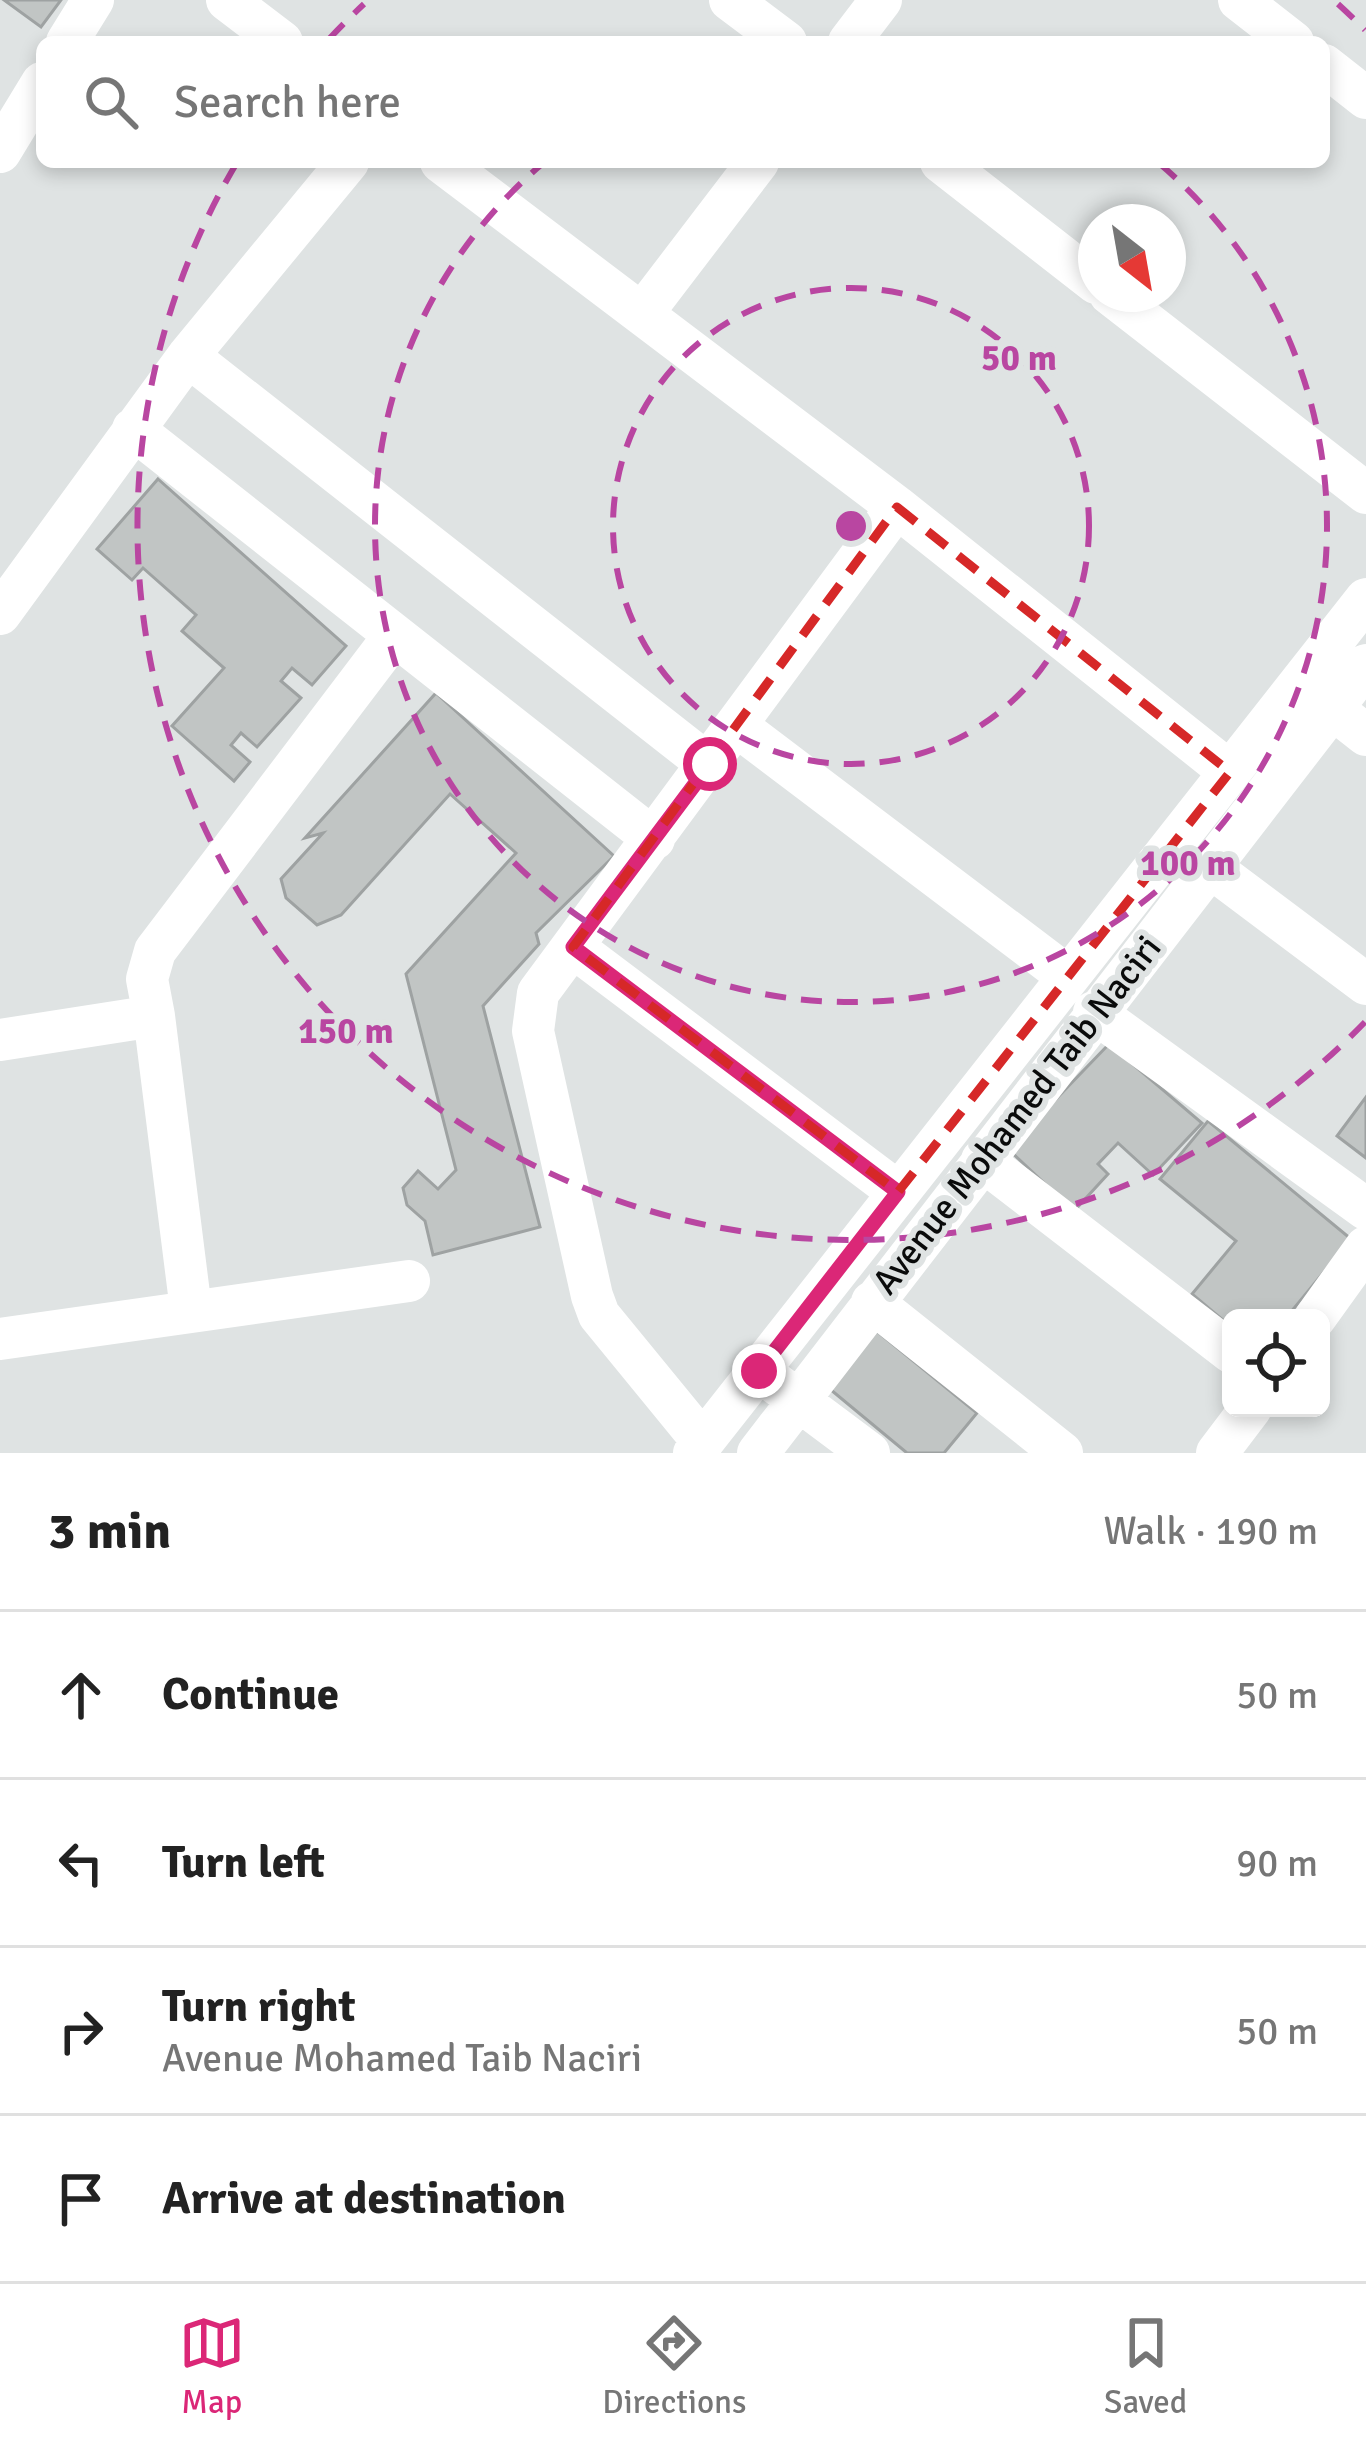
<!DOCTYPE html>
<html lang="en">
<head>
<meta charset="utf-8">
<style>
	:root { --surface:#fff; --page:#f6f6f6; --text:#222; --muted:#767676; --line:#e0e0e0; --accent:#db2777 }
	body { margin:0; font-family:Signika,sans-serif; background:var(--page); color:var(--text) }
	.controls { position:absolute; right:36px; bottom:36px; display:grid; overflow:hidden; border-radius:18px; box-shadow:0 6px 18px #0003 }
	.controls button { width:108px; height:108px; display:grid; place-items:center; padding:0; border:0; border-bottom:3px solid var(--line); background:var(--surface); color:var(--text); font:60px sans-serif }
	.compass { position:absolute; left:1078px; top:204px; width:108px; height:108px; border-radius:50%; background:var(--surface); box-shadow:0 6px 18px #0003; rotate:149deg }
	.stop { position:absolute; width:36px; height:36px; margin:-27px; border:9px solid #db2777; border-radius:50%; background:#fff }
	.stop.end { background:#db2777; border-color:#fff; box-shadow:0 3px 12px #0008 }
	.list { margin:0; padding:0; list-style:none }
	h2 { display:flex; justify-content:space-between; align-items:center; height:156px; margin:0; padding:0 48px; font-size:51px }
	h2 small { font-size:39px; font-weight:400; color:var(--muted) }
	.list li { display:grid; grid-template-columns:78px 1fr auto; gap:36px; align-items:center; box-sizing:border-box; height:168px; padding:0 48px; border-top:3px solid var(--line) }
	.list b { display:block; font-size:45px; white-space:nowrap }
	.list p { margin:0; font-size:39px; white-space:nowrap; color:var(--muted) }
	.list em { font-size:39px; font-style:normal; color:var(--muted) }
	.icon { flex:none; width:66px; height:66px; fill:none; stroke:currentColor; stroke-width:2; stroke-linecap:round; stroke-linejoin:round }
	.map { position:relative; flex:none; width:1366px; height:1453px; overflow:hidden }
	.search { position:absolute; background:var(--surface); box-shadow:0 6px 18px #0003; left:36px; right:36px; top:36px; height:132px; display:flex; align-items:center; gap:30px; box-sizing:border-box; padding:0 42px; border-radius:18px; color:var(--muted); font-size:45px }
	.sheet { height:828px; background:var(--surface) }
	nav { display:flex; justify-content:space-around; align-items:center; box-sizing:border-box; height:168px; border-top:3px solid var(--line); background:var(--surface); font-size:33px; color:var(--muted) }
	nav a { display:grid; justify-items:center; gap:6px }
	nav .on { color:var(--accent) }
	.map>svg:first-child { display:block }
	.building { fill:#c1c5c4; stroke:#9ea2a2; stroke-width:3 }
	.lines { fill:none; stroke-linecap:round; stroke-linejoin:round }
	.minor { stroke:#fff; stroke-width:42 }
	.route { stroke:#db2777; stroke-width:15 }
	.marked { fill:none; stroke:#d62828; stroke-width:9; stroke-dasharray:24 15; stroke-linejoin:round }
	.ring { fill:none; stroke:#b946a1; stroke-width:6; stroke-dasharray:21 15 }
	.labels { text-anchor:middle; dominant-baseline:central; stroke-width:12; stroke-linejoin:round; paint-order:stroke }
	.street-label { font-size:36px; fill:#0a0b0b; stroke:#dfe3e3 }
	.centre { fill:#b946a1; stroke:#dfe3e3; stroke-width:6 }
	.ring-label { font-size:36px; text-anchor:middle; font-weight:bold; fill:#b946a1; stroke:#dfe3e3; stroke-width:12; stroke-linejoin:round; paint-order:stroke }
</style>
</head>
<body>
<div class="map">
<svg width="1366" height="1453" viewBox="0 0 1366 1453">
	<rect width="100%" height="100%" fill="#dfe3e3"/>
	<path class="building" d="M4,0H61L41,27Z
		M158,479L346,646L312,685L292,668L281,681L301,698L257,747L241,733L231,745L250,762L234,781L172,726L224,668L182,631L196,615L143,568L132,580L97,549Z
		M436,693L614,856L536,933L539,944L483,1006L540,1227L433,1255L425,1221L407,1205L403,1188L418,1171L438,1189L456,1170L406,974L516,853L450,794L341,915L317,925L286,898L281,879L323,833L305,838Z
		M1109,1044L1202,1123L1153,1175L1118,1143L1098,1164L1108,1174L1074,1211L1008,1149Z
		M1366,1097V1158L1337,1136Z
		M1208,1121L1351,1239L1286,1318H1231V1327L1192,1294L1236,1241L1160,1179Z
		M867,1323L977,1413L944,1453H907L819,1380Z"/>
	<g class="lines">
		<path class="minor" d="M227,0L282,42
			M730,0L786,42
			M1239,0L1293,42
			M67,42L93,0
			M849,42L881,0
			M1324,65L1366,98
			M0,152L42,83
			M441,162L897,507L1230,772
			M941,162L1096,283
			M1110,294L1366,493
			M642,314L758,162
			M188,356L709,765
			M133,429L654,839
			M0,614L188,356L348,162
			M1310,691L1366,735
			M738,727L1066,975
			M1210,867L1366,984
			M573,947L898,1192
			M1094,1012L1366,1209
			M154,1016L191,1310
			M0,1040L154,1016L147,979L155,951L394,636
			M982,1160L1231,1352
			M872,1302L1062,1453
			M1315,1318L1366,1247
			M0,1339L409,1281
			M774,1382L869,1453
			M703,1442L599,1315L592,1296L533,1031L538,993L897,507
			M694,1453L1366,599
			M758,1453L1366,665
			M1217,1453L1251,1408"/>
	</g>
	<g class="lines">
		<path class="route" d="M710,764L573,947L898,1192L759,1371"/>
	</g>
	<path class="marked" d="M897,507L1230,772L898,1192L573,947Z"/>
	<g class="ring">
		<circle cx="851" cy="526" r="238"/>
		<path d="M1160 164A476 476 0 1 1 542 164"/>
		<path d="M1365 1022A714 714 0 0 1 236 164M329 39A714 714 0 0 1 364 4M1338 4A714 714 0 0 1 1365 30"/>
	</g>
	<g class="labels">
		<g class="street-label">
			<text transform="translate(1017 1115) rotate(-52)">Avenue Mohamed Taib Naciri</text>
		</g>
	</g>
	<circle cx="851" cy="526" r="18" class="centre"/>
	<g class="ring-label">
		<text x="1019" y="370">50 m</text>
		<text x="1188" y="875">100 m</text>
		<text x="346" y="1043">150 m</text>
	</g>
</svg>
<div class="controls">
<button><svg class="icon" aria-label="locate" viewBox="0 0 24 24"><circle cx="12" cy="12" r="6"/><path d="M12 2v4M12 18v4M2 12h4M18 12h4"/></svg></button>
</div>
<svg class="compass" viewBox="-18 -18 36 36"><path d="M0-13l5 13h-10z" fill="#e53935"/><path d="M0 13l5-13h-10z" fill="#767676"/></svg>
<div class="stop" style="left:710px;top:764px"></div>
<div class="stop end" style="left:759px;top:1371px"></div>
<div class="search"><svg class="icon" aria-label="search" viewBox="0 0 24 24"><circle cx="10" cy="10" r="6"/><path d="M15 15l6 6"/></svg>Search here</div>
</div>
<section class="sheet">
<h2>3 min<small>Walk · 190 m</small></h2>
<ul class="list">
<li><svg class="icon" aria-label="ahead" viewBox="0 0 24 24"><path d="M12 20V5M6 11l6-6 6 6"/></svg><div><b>Continue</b></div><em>50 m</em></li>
<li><svg class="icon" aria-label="left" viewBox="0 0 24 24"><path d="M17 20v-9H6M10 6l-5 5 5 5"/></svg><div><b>Turn left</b></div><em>90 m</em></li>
<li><svg class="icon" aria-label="right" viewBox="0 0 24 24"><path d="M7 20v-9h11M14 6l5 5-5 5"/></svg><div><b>Turn right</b><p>Avenue Mohamed Taib Naciri</p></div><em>50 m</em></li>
<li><svg class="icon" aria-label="arrive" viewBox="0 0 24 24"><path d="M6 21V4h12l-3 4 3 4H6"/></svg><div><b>Arrive at destination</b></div></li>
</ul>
</section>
<nav>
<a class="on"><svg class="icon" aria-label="map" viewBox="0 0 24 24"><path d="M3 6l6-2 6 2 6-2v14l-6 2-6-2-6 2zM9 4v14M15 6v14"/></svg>Map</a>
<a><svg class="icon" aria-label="directions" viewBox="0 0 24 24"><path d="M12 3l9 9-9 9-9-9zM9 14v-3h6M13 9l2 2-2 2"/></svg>Directions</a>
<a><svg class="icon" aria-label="saved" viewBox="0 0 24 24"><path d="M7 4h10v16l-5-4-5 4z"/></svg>Saved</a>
</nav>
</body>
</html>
